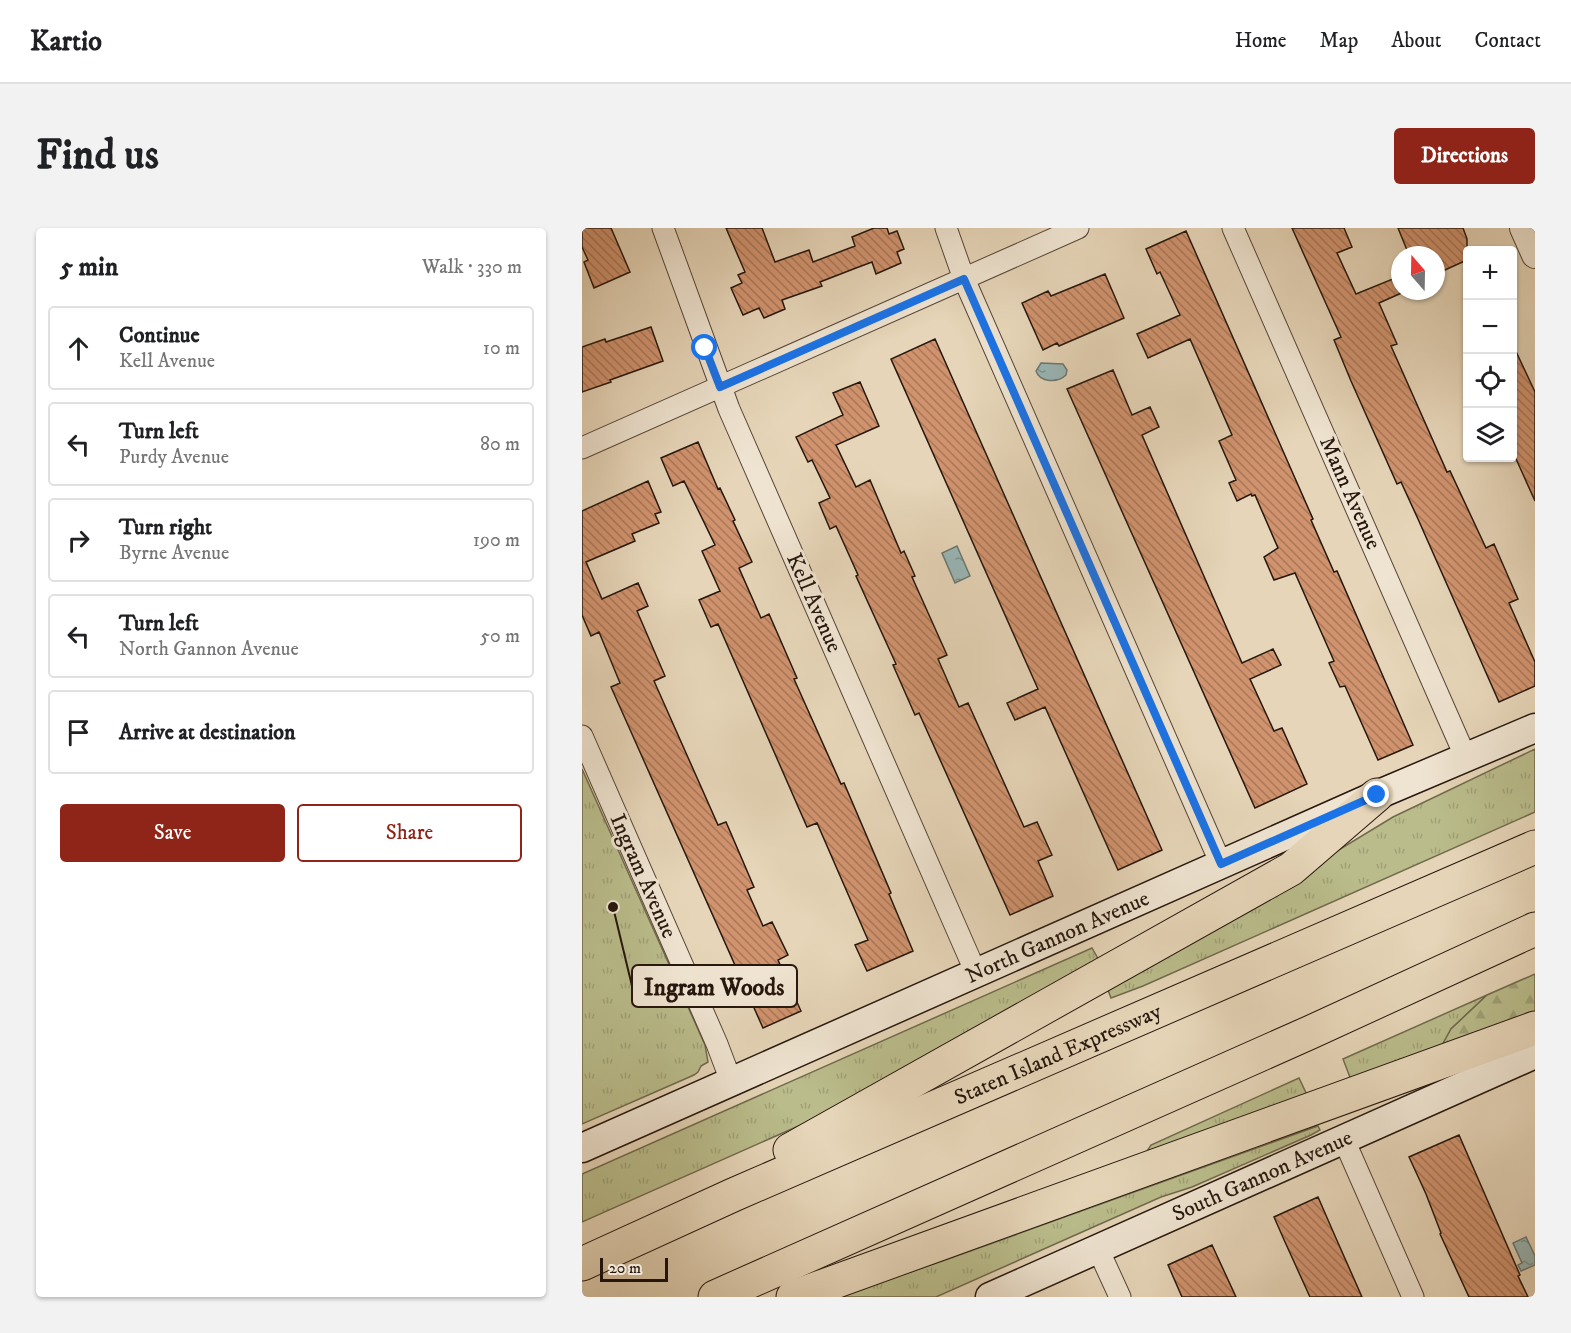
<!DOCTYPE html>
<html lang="en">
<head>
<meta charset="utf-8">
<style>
	:root { --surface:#fff; --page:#f2f2f2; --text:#202124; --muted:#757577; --line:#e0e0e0; --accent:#8f2418 }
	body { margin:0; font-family:"IM FELL DW Pica",serif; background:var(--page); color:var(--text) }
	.controls { position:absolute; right:18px; top:18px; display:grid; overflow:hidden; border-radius:6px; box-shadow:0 2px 4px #0004 }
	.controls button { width:54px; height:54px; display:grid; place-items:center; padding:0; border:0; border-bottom:2px solid var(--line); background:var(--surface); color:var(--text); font:30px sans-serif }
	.compass { position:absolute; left:809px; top:18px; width:54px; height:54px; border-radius:50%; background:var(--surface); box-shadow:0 2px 4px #0004; rotate:340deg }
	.scale { position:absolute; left:18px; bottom:15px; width:68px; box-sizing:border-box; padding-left:6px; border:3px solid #26170e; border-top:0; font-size:16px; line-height:21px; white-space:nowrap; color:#26170e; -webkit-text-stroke:4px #efe4d1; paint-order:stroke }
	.stop { position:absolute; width:18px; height:18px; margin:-14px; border:4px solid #1a73e8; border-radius:50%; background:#fff }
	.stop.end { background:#1a73e8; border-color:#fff; box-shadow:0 2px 6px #0008 }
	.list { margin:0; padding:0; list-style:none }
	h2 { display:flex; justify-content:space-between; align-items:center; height:78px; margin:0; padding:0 24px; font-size:26px }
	h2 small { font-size:20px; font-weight:400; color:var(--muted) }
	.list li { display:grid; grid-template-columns:39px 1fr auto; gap:18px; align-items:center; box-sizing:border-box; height:84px; margin:0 12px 12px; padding:0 12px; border:2px solid var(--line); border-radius:6px }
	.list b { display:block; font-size:22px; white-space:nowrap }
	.list p { margin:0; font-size:20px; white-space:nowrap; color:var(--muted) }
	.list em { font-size:20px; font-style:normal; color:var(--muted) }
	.actions { display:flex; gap:12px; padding:18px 24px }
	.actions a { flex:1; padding:14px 0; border:2px solid var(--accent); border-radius:6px; text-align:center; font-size:21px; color:var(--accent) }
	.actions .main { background:var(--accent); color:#fff }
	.icon { flex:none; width:33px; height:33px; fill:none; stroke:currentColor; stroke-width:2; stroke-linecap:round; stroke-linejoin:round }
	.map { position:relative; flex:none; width:953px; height:1069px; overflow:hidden; border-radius:6px }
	header { display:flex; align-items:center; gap:36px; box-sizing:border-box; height:84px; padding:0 30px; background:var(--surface); border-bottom:2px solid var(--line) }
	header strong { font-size:28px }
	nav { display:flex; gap:33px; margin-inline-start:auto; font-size:21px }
	.intro { display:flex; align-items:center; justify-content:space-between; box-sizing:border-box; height:144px; padding:0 36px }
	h1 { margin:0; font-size:42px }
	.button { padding:15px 27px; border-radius:6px; background:var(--accent); color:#fff; font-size:21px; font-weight:700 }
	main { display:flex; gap:36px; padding:0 36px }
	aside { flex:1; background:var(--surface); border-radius:6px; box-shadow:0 2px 4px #0004 }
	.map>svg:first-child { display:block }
	.grass { fill:url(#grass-tufts); stroke:#706a4c; stroke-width:1.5 }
	.forest { fill:url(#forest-firs); stroke:#706a4c; stroke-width:1.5 }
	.water { fill:url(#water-ripples); stroke:#6b7773; stroke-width:1.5 }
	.building { fill:url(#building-back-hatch); stroke:#26170e; stroke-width:1.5 }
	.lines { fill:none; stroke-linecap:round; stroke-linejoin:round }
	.minor-casing { stroke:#564638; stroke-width:23 }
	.tertiary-casing { stroke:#564638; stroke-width:28 }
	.secondary-casing { stroke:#26170e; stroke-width:31 }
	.motorway-casing { stroke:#26170e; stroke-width:35 }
	.minor { stroke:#efe4d1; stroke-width:21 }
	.tertiary { stroke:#efe4d1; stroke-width:26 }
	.secondary { stroke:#efe4d1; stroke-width:28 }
	.motorway { stroke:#e6d5b8; stroke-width:33 }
	.route { stroke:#1a73e8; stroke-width:8 }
	.labels { text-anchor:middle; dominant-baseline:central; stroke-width:6; stroke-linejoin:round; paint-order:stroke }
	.street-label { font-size:22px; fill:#26170e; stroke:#efe4d1 }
	.leader { fill:none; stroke:#26170e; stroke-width:2 }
	.callout-dot { fill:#26170e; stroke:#efe4d1; stroke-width:2 }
	.callout { fill:#efe4d1; stroke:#26170e; stroke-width:2 }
	.callout-label { font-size:24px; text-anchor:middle; font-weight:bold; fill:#26170e }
</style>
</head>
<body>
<header>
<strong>Kartio</strong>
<nav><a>Home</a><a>Map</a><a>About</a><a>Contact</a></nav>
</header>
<div class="intro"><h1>Find us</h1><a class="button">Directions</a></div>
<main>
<aside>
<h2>5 min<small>Walk · 330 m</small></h2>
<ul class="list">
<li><svg class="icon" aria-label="ahead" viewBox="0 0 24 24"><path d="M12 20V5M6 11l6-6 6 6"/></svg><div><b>Continue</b><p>Kell Avenue</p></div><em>10 m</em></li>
<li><svg class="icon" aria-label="left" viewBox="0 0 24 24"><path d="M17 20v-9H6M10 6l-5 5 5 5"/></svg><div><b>Turn left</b><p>Purdy Avenue</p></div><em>80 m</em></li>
<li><svg class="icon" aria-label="right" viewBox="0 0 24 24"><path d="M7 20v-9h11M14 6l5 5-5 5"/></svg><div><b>Turn right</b><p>Byrne Avenue</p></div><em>190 m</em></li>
<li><svg class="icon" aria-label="left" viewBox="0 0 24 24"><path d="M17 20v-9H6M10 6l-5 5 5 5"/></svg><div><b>Turn left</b><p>North Gannon Avenue</p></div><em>50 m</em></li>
<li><svg class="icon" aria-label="arrive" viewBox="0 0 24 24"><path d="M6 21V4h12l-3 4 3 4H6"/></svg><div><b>Arrive at destination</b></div></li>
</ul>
<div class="actions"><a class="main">Save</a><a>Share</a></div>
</aside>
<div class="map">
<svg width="953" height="1069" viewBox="0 0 953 1069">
	<defs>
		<pattern id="grass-tufts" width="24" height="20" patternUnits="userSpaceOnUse" patternTransform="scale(1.5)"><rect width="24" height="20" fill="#babc8b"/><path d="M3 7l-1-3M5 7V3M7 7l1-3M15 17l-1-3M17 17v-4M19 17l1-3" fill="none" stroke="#a0a177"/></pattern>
		<pattern id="forest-firs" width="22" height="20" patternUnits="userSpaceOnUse" patternTransform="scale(1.5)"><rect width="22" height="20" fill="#babc8b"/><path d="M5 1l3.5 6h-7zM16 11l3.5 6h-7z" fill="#a0a177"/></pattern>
		<pattern id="water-ripples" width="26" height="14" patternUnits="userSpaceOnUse" patternTransform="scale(1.5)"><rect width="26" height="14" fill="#99b7b7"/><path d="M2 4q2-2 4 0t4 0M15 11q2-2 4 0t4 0" fill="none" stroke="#7d9493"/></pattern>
		<pattern id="building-back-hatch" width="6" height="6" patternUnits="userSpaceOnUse" patternTransform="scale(1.5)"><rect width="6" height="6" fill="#d0936e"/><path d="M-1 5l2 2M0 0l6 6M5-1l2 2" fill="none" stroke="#a97759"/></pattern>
	</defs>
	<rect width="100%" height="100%" fill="#e6d5b8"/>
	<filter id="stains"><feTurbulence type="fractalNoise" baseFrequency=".00333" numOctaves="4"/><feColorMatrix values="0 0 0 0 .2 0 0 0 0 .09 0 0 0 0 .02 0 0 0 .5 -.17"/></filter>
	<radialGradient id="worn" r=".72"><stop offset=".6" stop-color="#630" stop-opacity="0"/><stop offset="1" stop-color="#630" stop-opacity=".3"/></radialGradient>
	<path class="grass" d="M953,521V584L561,758L529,770L526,762L811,589Z
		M0,541L123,817L126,834L119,838L116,844L112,847L0,896Z
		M510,720L518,734L221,896L0,994V946Z
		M905,767L869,801L860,819L953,787V793L569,931L563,926L569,917L717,850L726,869L769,852L761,831Z
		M736,898L738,902L729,907L610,959L579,969L354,1069H256L366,1031Z"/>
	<path class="forest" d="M953,746V787L859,819L869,801L905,767Z"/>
	<path class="water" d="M459,135L481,136L485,142L484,147C476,155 458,155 454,143Z
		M375,318L388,348L373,355L360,325Z
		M944,1009L953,1028V1037L939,1043L936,1037L940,1035L931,1015Z"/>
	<path class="building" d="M0,0H29L48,44L12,60L2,34L6,32L0,19Z
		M144,0H180L193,34L227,22L231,34L273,18L270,9L292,0H305L307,6L315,3L322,21L315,24L319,35L294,46L290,34L274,40L238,54L240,58L200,72L203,81L182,90L177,80L161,87L149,60L160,55L156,47L163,44Z
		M710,0H762L770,19L755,25L774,66L818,48V63H824L797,75L815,116L809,118L865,244L868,243L904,320L912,316L936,371L927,375L953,434V458L917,474L836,291L819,254L815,256L769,153L752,112L759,109Z
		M816,0H881L885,11V32L854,46V27H827Z
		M604,3L731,291L729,292L752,344L755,343L831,517L796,532L763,458L758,459L747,435L752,433L713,345L692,352L682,329L696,320L673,267L670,268L669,266L655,273L647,255L654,252L637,213L650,207L608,111L566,130L555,106L598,87L578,44L575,46L564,21Z
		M523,46L542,90L477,118L475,115L461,122L440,75L466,63L469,68Z
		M69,99L81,133L28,152L29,154L0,164V119L23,111L24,114Z
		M353,111L580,622L536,642L463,479L433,492L425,475L456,461L309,131Z
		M930,115L953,164V273L930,222Z
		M531,142L550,187L568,179L577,199L560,207L660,435L691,421L699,437L668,451L692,503L700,500L725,556L673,580L485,161Z
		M278,154L297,198L254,217L274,259L288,252L319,325L322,323L333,348L330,349L365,427L356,431L377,479L386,475L442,599L455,594L470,627L456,633L471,668L428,687L337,485L333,487L311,437L314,436L274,348L276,347L254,298L248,301L237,275L248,270L230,232L226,234L214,209L261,187L251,165Z
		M116,214L136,261L138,260L153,292L151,293L170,334L157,340L179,390L187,386L215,450L212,451L259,556L262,555L309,665L307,666L331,723L285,743L273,717L286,712L235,595L225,599L136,396L129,399L117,372L138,363L120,323L133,317L102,253L91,258L79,230Z
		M66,253L79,284L73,286L77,295L50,306L53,313L4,334L20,371L56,355L66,378L55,383L83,448L72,453L136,597L144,594L172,659L165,662L181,698L190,694L206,727L196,732L219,783L181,800L29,459L38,455L17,404L9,408L0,387V283Z
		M877,907L938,1047L936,1048L946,1069H887L858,1006L859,1005L844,966L827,929Z
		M736,969L753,1008L780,1069H728L703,1014L692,989Z
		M630,1017L654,1069H600L586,1037Z"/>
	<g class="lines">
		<g class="minor-casing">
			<path id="minor" d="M81,0L147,181L394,745
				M364,0L382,51L639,636
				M651,0L884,530
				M0,220L496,0
				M0,508L135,816L149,853
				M762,912L831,1069
				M516,1021L538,1069"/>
		</g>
		<g class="tertiary-casing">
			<path id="tertiary" d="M941,0L953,27"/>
		</g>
		<g class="secondary-casing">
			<g id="secondary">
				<path id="s1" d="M0,920L795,567L953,500"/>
				<path id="s2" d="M408,1069L953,826"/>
			</g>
		</g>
		<g class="motorway-casing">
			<g id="motorway">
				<path d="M208,922L709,641L795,567"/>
				<path id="s3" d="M0,1036L151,967L953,619"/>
				<path d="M133,1069L729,804L953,701"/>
				<path d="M211,1069L953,800"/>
			</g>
		</g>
		<use href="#minor" class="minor"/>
		<use href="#tertiary" class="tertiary"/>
		<use href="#secondary" class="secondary"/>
		<use href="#motorway" class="motorway"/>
	</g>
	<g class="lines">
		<path class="route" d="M123,120L138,159L382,51L639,636L795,567"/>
	</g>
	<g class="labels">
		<g class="street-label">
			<text transform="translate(768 265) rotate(66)">Mann Avenue</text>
			<text transform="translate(232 375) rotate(66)">Kell Avenue</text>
			<text transform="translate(61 648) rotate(66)">Ingram Avenue</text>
			<text stroke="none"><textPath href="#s1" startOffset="520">North Gannon Avenue</textPath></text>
			<text stroke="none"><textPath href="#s3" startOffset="520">Staten Island Expressway</textPath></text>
			<text stroke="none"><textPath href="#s2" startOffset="298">South Gannon Avenue</textPath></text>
		</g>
	</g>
	<path class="leader" d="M31 679L50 758"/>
	<circle class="callout-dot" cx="31" cy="679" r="6"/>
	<rect class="callout" x="50" y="737" width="165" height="42" rx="6"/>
	<g class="callout-label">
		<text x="132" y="767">Ingram Woods</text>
	</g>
	<rect width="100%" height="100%" filter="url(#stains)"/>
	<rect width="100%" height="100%" fill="url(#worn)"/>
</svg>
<div class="controls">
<button>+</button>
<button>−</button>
<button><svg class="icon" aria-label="locate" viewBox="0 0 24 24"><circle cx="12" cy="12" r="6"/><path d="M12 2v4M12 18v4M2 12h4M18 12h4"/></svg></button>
<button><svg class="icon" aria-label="layers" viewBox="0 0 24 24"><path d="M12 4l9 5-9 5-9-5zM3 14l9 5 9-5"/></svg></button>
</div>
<svg class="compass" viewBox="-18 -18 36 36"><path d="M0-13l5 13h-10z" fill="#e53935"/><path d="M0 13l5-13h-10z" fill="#757577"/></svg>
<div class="scale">20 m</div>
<div class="stop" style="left:123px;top:120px"></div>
<div class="stop end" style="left:795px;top:567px"></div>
</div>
</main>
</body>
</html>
